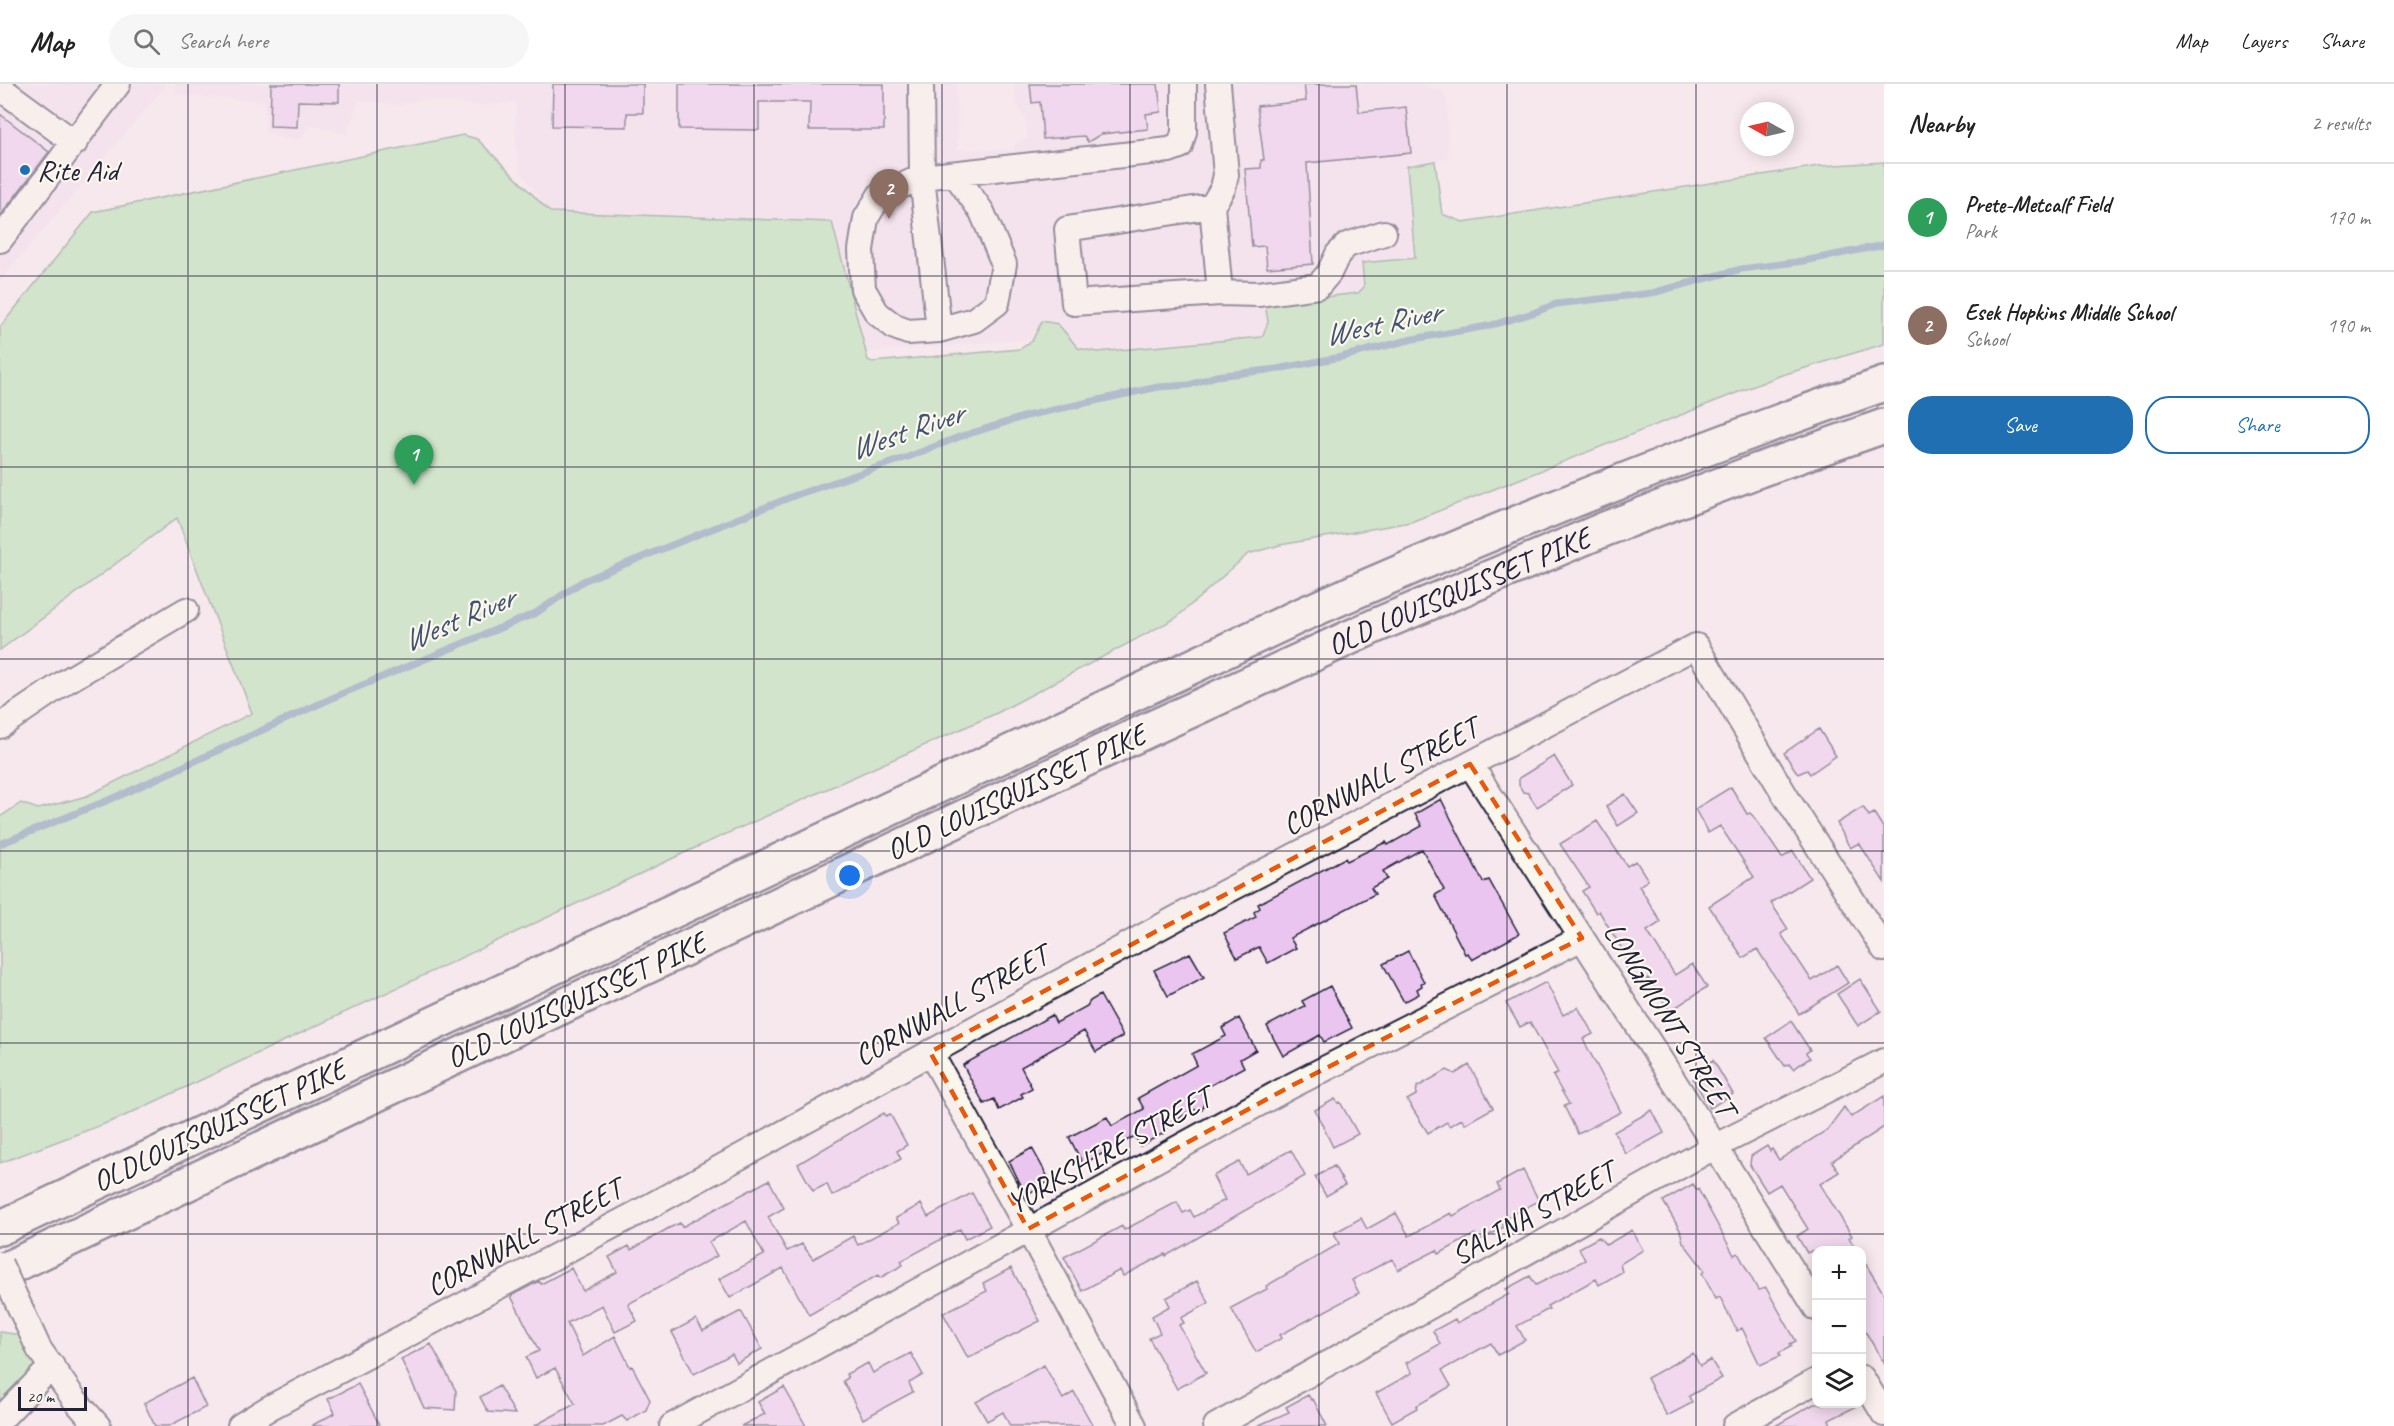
<!DOCTYPE html>
<html lang="en">
<head>
<meta charset="utf-8">
<style>
	:root { --surface:#fff; --page:#f6f6f6; --text:#222; --muted:#767676; --line:#e0e0e0; --accent:#1f6fb2 }
	body { margin:0; font-family:Caveat,sans-serif; background:var(--page); color:var(--text) }
	.controls { position:absolute; right:18px; bottom:18px; display:grid; overflow:hidden; border-radius:12px; box-shadow:0 3px 15px #0003 }
	.controls button { width:54px; height:54px; display:grid; place-items:center; padding:0; border:0; border-bottom:2px solid var(--line); background:var(--surface); color:var(--text); font:30px sans-serif }
	.compass { position:absolute; left:1740px; top:18px; width:54px; height:54px; border-radius:50%; background:var(--surface); box-shadow:0 3px 15px #0003; rotate:278deg }
	.scale { position:absolute; left:18px; bottom:15px; width:69px; box-sizing:border-box; padding-left:6px; border:3px solid #22223b; border-top:0; font-size:16px; line-height:21px; white-space:nowrap; color:#22223b; -webkit-text-stroke:4px #fbf7ec; paint-order:stroke }
	.you { position:absolute; left:850px; top:792px; width:21px; height:21px; margin:-15px; border:4px solid #fff; border-radius:50%; background:#1a73e8; box-shadow:0 0 0 9px #1a73e833 }
	.badge { display:grid; place-items:center; width:39px; height:39px; border-radius:50%; background:var(--accent); color:#fff; font-size:20px; font-weight:700 }
	.pin { position:absolute; translate:-50% -50px; filter:drop-shadow(0 2px 3px #0008) }
	.pin::after { content:''; position:absolute; top:32px; width:21px; height:18px; background:inherit; clip-path:polygon(0 0,100% 0,50% 100%) }
	.list { margin:0; padding:0; list-style:none }
	h2 { display:flex; justify-content:space-between; align-items:center; height:78px; margin:0; padding:0 24px; font-size:26px }
	h2 small { font-size:20px; font-weight:400; color:var(--muted) }
	.list li { display:grid; grid-template-columns:39px 1fr auto; gap:18px; align-items:center; box-sizing:border-box; height:108px; padding:0 24px; border-top:2px solid var(--line) }
	.list b { display:block; font-size:22px; white-space:nowrap }
	.list p { margin:0; font-size:20px; white-space:nowrap; color:var(--muted) }
	.list em { font-size:20px; font-style:normal; color:var(--muted) }
	.actions { display:flex; gap:12px; padding:18px 24px }
	.actions a { flex:1; padding:14px 0; border:2px solid var(--accent); border-radius:24px; text-align:center; font-size:21px; color:var(--accent) }
	.actions .main { background:var(--accent); color:#fff }
	.icon { flex:none; width:33px; height:33px; fill:none; stroke:currentColor; stroke-width:2; stroke-linecap:round; stroke-linejoin:round }
	.map { position:relative; flex:none; width:1884px; height:1342px; overflow:hidden }
	header { display:flex; align-items:center; gap:36px; box-sizing:border-box; height:84px; padding:0 30px; background:var(--surface); border-bottom:2px solid var(--line) }
	header strong { font-size:28px }
	nav { display:flex; gap:33px; margin-inline-start:auto; font-size:21px }
	.search { width:420px; height:54px; background:var(--page); display:flex; align-items:center; gap:15px; box-sizing:border-box; padding:0 21px; border-radius:33px; color:var(--muted); font-size:22px }
	main { display:flex }
	aside { flex:1; background:var(--surface) }
	.map>svg:first-child { display:block }
	.built { fill:#f2deee }
	.green { fill:#a7dfa4; stroke:#648070; stroke-width:1.5 }
	.lines { fill:none; stroke-linecap:round; stroke-linejoin:round }
	.stream { stroke:#6287a6; stroke-width:7 }
	.building { fill:#eac5ef; stroke:#22223b; stroke-width:1.5 }
	.minor-casing { stroke:#22223b; stroke-width:28 }
	.highway-casing { stroke:#22223b; stroke-width:38 }
	.minor { stroke:#fbf7ec; stroke-width:24 }
	.highway { stroke:#fbf7ec; stroke-width:33 }
	.minor-bridge-casing { stroke:#22223b; stroke-width:28; stroke-linecap:butt }
	.minor-bridge { stroke:#fbf7ec; stroke-width:24 }
	.marked { fill:none; stroke:#e8590c; stroke-width:4.5; stroke-dasharray:12 8; stroke-linejoin:round }
	.grid { fill:none; stroke:#22223b; stroke-width:1.5; stroke-opacity:0.55 }
	.poi-dot { fill:#1f6fb2; stroke:#fbf7ec; stroke-width:2 }
	.labels { text-anchor:middle; dominant-baseline:central; stroke-width:4.5; stroke-linejoin:round; paint-order:stroke }
	.poi-label { font-size:30px; fill:#22223b; stroke:#fbf7ec; text-anchor:start }
	.street-label { font-size:30px; fill:#22223b; stroke:#fbf7ec }
	.water-label { font-size:32px; font-style:italic; fill:#425471; stroke:#fbf7ec }
</style>
</head>
<body>
<header>
<strong>Map</strong>
<div class="search"><svg class="icon" aria-label="search" viewBox="0 0 24 24"><circle cx="10" cy="10" r="6"/><path d="M15 15l6 6"/></svg>Search here</div>
<nav><a>Map</a><a>Layers</a><a>Share</a></nav>
</header>
<main>
<div class="map">
<svg width="1884" height="1342" viewBox="0 0 1884 1342">
	<rect width="100%" height="100%" fill="#f6e8ed"/>
	<filter id="ink" filterUnits="userSpaceOnUse"><feTurbulence type="fractalNoise" baseFrequency=".0167" numOctaves="2"/><feDisplacementMap in="SourceGraphic" scale="12" xChannelSelector="R" yChannelSelector="G"/><feConvolveMatrix kernelMatrix="1 2 1 2 8 2 1 2 1" color-interpolation-filters="sRGB"/></filter>
	<g filter="url(#ink)">
		<path class="built" d="M0,0H167L0,197Z
			M175,0H957L958,66H1013L1016,58L1027,54V38L1016,20L1014,0H1422L1442,7L1447,15L1448,74L1407,83L1415,174L1362,179L1364,203L1358,209L1266,220L1268,238L1262,253L1097,268L1078,264L1058,241L1046,254L866,268L832,138L550,128L521,89L516,64V18L481,22L423,15L401,21L359,17L346,50L310,41L301,55H285L266,48L264,17L177,11Z"/>
		<path class="green" d="M463,51L477,55L550,128L832,138L868,276L872,278L1020,265L1032,257L1042,237L1058,240L1078,264L1097,268L1262,253L1268,238L1265,220L1358,209L1364,203L1362,179L1415,174L1407,82L1435,77L1442,130L1463,138L1819,82L1884,78V260L1779,292L1411,438L1280,461L1248,470L1176,534L997,629L697,763L120,1034L0,1079V733L21,719L38,725L87,712L252,629L177,434L0,566V243L93,128Z
			M0,1248L28,1252L48,1271L0,1340Z"/>
		<g class="lines">
			<path class="stream" d="M0,760L121,711L341,610L536,529L583,497L796,411L908,373L959,353L1026,332L1158,303L1189,301L1216,292L1277,285L1341,273L1413,255L1488,242L1533,229L1556,220L1652,209L1741,185L1804,177L1884,161"/>
		</g>
		<path class="building" d="M271,0H339V18L298,17L297,43L270,42Z
			M553,0H643V29H627V43L552,42Z
			M679,0H884V46H809L810,18H759V46L679,45Z
			M1030,0H1158L1161,28L1146,30L1148,45L1101,50L1088,58L1084,52L1043,55L1040,18L1032,19Z
			M1304,0H1356L1359,28L1406,23L1411,69L1307,79L1313,180L1267,184L1265,162L1252,163L1245,85L1261,84V76H1264L1257,22L1306,17Z
			M0,30L49,68L0,132Z
			M1819,645L1836,672L1810,690L1807,686L1798,690L1784,669Z
			M1554,672L1572,701L1537,723L1528,709L1523,708L1519,701V694Z
			M1731,703L1747,730L1750,729L1755,734L1782,774L1793,767L1810,794L1771,819L1788,845L1781,850L1812,897L1837,881L1848,899L1799,930L1757,865L1743,874L1709,822L1754,793L1720,742L1708,749L1695,725Z
			M1625,710L1638,729L1618,742L1606,722Z
			M1441,715L1483,798L1489,796L1519,850L1472,876L1468,869L1465,870L1435,811L1444,806L1422,765L1383,787L1387,795L1371,804L1375,810L1290,854L1296,864L1268,879L1259,863L1237,874L1224,849L1256,833L1254,828L1260,824L1258,820L1345,774L1347,777L1386,758L1388,761L1422,742L1415,730Z
			M1863,723L1869,732L1874,729L1884,745V798L1859,759L1850,764L1837,739Z
			M1597,737L1627,782L1636,777L1648,796L1639,802L1661,838L1647,847L1675,891L1692,880L1707,903L1670,927L1648,894L1641,899L1639,896L1635,898L1627,886L1624,868L1599,827L1596,829L1582,807L1589,803L1560,760Z
			M1408,867L1424,898L1421,899L1422,902L1417,905L1419,910L1404,918L1383,880Z
			M1190,869L1204,893L1168,912L1154,886Z
			M1860,895L1881,927L1858,942L1837,910Z
			M1546,898L1563,931L1578,923L1593,950L1583,955L1621,1028L1578,1050L1564,1022L1569,1020L1553,992L1558,989L1530,938L1520,943L1506,919Z
			M1330,902L1352,944L1324,958L1320,951L1283,972L1267,942L1305,922L1302,917Z
			M1100,911L1123,952L1096,968L1084,947L1021,983L1032,1004L1021,1010L1023,1013L999,1026L994,1015L984,1020L963,981L1052,931L1056,939L1087,922L1090,917Z
			M1239,934L1256,966L1240,975L1244,983L1200,1007L1205,1015L1202,1026H1191L1165,1045L1166,1048L1140,1062L1135,1052L1083,1080L1069,1053L1107,1033L1112,1042L1144,1025L1138,1014L1197,981L1192,970L1226,952L1222,944Z
			M1791,937L1810,966L1806,969L1810,974L1793,985L1789,980L1785,982L1766,954Z
			M1713,976L1733,1010L1710,1024L1693,995L1698,992L1695,987Z
			M1469,981L1493,1024L1465,1040L1462,1035L1449,1042L1447,1038L1428,1049L1407,1016L1416,1011L1417,1003L1447,986L1455,990Z
			M1884,1012V1043L1832,1077L1839,1088L1820,1100L1852,1152L1849,1154L1857,1167H1811L1807,1169L1797,1152L1808,1145L1780,1100L1767,1108L1750,1081L1751,1072L1767,1062L1770,1067L1772,1065L1779,1076L1827,1046L1844,1023L1851,1033Z
			M1335,1015L1338,1019L1340,1018L1358,1050L1333,1063L1315,1026Z
			M1652,1026L1664,1049L1626,1070L1614,1048Z
			M884,1029L886,1032L890,1030L907,1061L897,1067L901,1075L832,1112L827,1100L813,1107L798,1080Z
			M1032,1064L1050,1097L1026,1111L1009,1077Z
			M1291,1066L1305,1092L1166,1172L1165,1170L1123,1192L1120,1186L1082,1207L1064,1173L1122,1142L1124,1146L1177,1118L1183,1129L1190,1126L1194,1133L1225,1116L1213,1092L1239,1078L1246,1090Z
			M1334,1082L1345,1101L1326,1112L1315,1093Z
			M1523,1086L1539,1117L1501,1136L1504,1143L1479,1157L1475,1150L1439,1170L1437,1166L1398,1186L1392,1175L1352,1196L1359,1209L1280,1251L1282,1254L1256,1268L1231,1224L1267,1205L1266,1202L1339,1160L1334,1149L1361,1134L1367,1145L1396,1129L1409,1152L1451,1129L1453,1132L1500,1106L1497,1100Z
			M769,1096L784,1124L768,1133L787,1167L802,1160L813,1175L853,1152L858,1161L899,1139L896,1134L921,1120L928,1133L972,1109L990,1142L965,1155L960,1145L901,1177L903,1181L880,1194L878,1191L809,1231L783,1184L730,1214L719,1195L764,1171L746,1137L709,1158L717,1172L628,1220L637,1237L615,1248L602,1221L567,1239L583,1272L615,1252L630,1283L632,1282L650,1316L646,1326L627,1337L622,1332L603,1342H534L575,1320L555,1284L536,1294L526,1273L539,1267L511,1212L539,1197L541,1200L571,1184L583,1207L617,1188L609,1173L629,1162L631,1166L669,1144L680,1139L682,1143Z
			M1693,1100L1697,1106L1698,1105L1734,1171L1738,1169L1758,1206L1766,1204L1796,1257L1790,1260L1792,1262L1779,1269L1780,1272L1760,1281L1742,1244L1737,1247L1720,1213L1716,1215L1702,1189L1705,1187L1683,1158L1680,1146L1663,1117Z
			M1632,1146L1643,1166L1620,1180L1622,1188L1599,1201L1596,1195L1547,1222L1549,1225L1517,1242L1525,1256L1498,1271L1491,1259L1442,1286L1451,1302L1416,1322L1417,1324L1392,1338L1376,1309L1412,1289L1406,1279L1440,1260L1433,1247L1455,1235L1457,1239L1509,1210L1506,1205L1530,1192L1536,1201L1585,1176L1579,1164L1599,1153L1606,1161Z
			M1862,1174L1884,1210V1279L1862,1242Z
			M1011,1184L1040,1237L968,1274L943,1229L987,1207L983,1199Z
			M1197,1197L1209,1219L1181,1234L1184,1239L1179,1241L1206,1289L1177,1305L1149,1254L1160,1249L1152,1232L1170,1222L1166,1214Z
			M741,1227L762,1265L737,1279L732,1270L694,1290L672,1248L696,1235L703,1247Z
			M431,1260L456,1307L455,1326L424,1324L401,1275Z
			M911,1269L923,1291L909,1299L913,1308L863,1335L843,1297L848,1294L846,1290L868,1279L873,1289Z
			M1693,1269L1700,1282L1711,1276L1722,1294L1689,1312L1692,1319L1667,1332L1647,1294Z
			M1044,1281L1063,1315L1074,1308L1093,1342H1010L1003,1328L987,1337L976,1318Z
			M192,1294L206,1323L169,1342H155L144,1319Z
			M358,1300L380,1342H311L335,1329L328,1315Z
			M499,1302L515,1330L488,1328L480,1313Z
			M784,1303L806,1342H741L765,1330L758,1318Z
			M1308,1311L1311,1316L1313,1315L1327,1342H1257L1289,1328L1286,1323Z
			M1814,1320H1861L1829,1336L1832,1342H1775Z"/>
		<g class="lines">
			<g class="minor-casing">
				<path id="minor" d="M921,0L922,93L939,246
					M0,4L75,59
					M955,90L982,128L1004,180L997,219L974,236L939,246L908,248L895,243L877,229L863,205L861,166L866,134L880,111L922,93L1169,66L1180,62L1184,48V0
					M1212,122L1067,145L1074,219L1220,209L1212,122L1223,104L1226,91L1218,0
					M0,156L118,0
					M1220,209L1258,210L1318,202L1329,189L1338,170L1347,161L1384,149
					M0,642L65,598L186,526
					M1470,680L1684,1013L1816,1224
					M930,968L1028,1145L1134,1342
					M39,1265L75,1316L98,1342
					M1862,1294L1884,1330
					M0,1336L52,1282
					M240,1342L269,1324L639,1128L1206,818L1696,562L1788,716L1884,865
					M672,1342L1291,1002L1582,854
					M1216,1342L1714,1063L1884,977
					M1735,1342L1816,1297"/>
			</g>
			<g class="highway-casing">
				<g id="highway">
					<path d="M0,1144L1299,532C1491,447 1686,369 1884,300"/>
					<path id="s1" d="M0,1188L1150,645L1377,541L1605,445L1759,386L1884,342"/>
				</g>
			</g>
			<use href="#minor" class="minor"/>
			<use href="#highway" class="highway"/>
			<g class="minor-bridge-casing">
				<path id="minor-bridge" d="M0,1180L39,1265"/>
			</g>
			<use href="#minor-bridge" class="minor-bridge"/>
		</g>
	</g>
	<path d="M0 0H1884V1342H0ZM1470,680L1582,854L1291,1002L1028,1145L930,968Z" fill="#f6e8ed" fill-opacity=".55" fill-rule="evenodd"/>
	<path class="marked" d="M1470,680L1582,854L1291,1002L1028,1145L930,968Z"/>
	<path class="grid" d="M188,0V1342M377,0V1342M565,0V1342M754,0V1342M942,0V1342M1130,0V1342M1319,0V1342M1507,0V1342M1696,0V1342M0,192H1884M0,383H1884M0,575H1884M0,767H1884M0,959H1884M0,1150H1884"/>
	<circle class="poi-dot" cx="25" cy="86" r="6"/>
	<g class="labels">
		<g class="poi-label">
			<text x="37" y="86">Rite Aid</text>
		</g>
		<g class="street-label">
			<text stroke="none"><textPath href="#s1" startOffset="1610">OLD LOUISQUISSET PIKE</textPath></text>
			<text transform="translate(1380 692) rotate(-28)">CORNWALL STREET</text>
			<text transform="translate(1016 708) rotate(-25)">OLD LOUISQUISSET PIKE</text>
			<text transform="translate(576 916) rotate(-25)">OLD LOUISQUISSET PIKE</text>
			<text transform="translate(951 921) rotate(-29)">CORNWALL STREET</text>
			<text transform="translate(1670 935) rotate(58)">LONGMONT STREET</text>
			<text transform="translate(219 1041) rotate(-25)">OLDLOUISQUISSET PIKE</text>
			<text transform="translate(1109 1066) rotate(-29)">YORKSHIRE STREET</text>
			<text transform="translate(1533 1129) rotate(-29)">SALINA STREET</text>
			<text transform="translate(524 1153) rotate(-28)">CORNWALL STREET</text>
		</g>
		<g class="water-label">
			<text transform="translate(1382 239) rotate(-12)">West River</text>
			<text transform="translate(906 347) rotate(-19)">West River</text>
			<text transform="translate(458 535) rotate(-23)">West River</text>
		</g>
	</g>
</svg>
<div class="controls">
<button>+</button>
<button>−</button>
<button><svg class="icon" aria-label="layers" viewBox="0 0 24 24"><path d="M12 4l9 5-9 5-9-5zM3 14l9 5 9-5"/></svg></button>
</div>
<svg class="compass" viewBox="-18 -18 36 36"><path d="M0-13l5 13h-10z" fill="#e53935"/><path d="M0 13l5-13h-10z" fill="#767676"/></svg>
<div class="scale">20 m</div>
<div class="you"></div>
<div class="pin badge" style="left:414px;top:401px;background:#2e9e5b">1</div>
<div class="pin badge" style="left:889px;top:135px;background:#8d6e63">2</div>
</div>
<aside>
<h2>Nearby<small>2 results</small></h2>
<ul class="list">
<li><span class="badge" style="background:#2e9e5b">1</span><div><b>Prete-Metcalf Field</b><p>Park</p></div><em>170 m</em></li>
<li><span class="badge" style="background:#8d6e63">2</span><div><b>Esek Hopkins Middle School</b><p>School</p></div><em>190 m</em></li>
</ul>
<div class="actions"><a class="main">Save</a><a>Share</a></div>
</aside>
</main>
</body>
</html>
